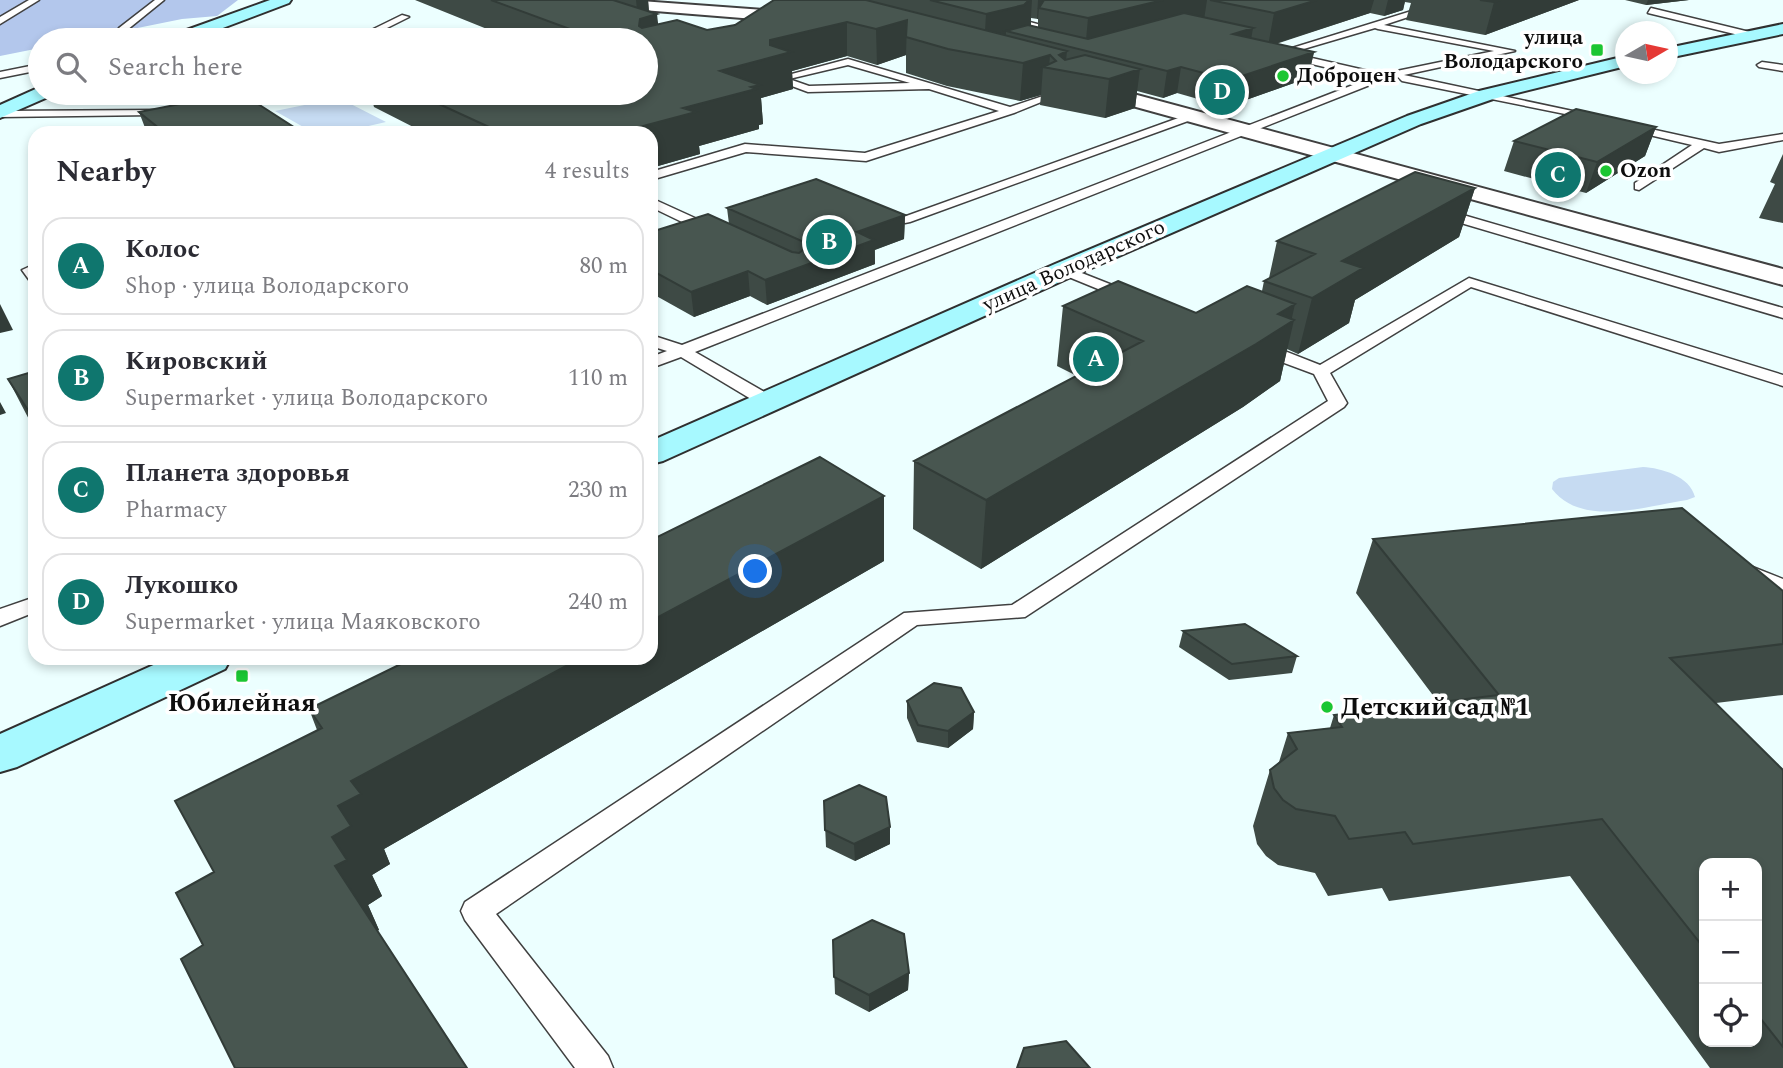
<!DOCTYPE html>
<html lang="en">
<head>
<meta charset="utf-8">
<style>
	:root { --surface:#fff; --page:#f7f7f7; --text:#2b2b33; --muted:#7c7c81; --line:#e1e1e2; --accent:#0f766e }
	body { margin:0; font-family:Spectral,serif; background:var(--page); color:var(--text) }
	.controls { position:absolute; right:21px; bottom:21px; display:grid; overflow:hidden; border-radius:14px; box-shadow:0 4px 10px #0003 }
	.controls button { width:63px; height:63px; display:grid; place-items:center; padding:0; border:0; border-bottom:2px solid var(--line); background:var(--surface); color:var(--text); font:35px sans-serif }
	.compass { position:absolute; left:1615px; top:21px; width:63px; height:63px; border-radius:50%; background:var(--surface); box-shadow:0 4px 10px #0003; rotate:81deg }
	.you { position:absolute; left:756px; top:572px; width:24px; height:24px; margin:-18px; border:5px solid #fff; border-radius:50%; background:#1a73e8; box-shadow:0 0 0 10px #1a73e833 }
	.badge { display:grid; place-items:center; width:46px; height:46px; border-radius:50%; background:var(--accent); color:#fff; font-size:23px; font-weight:700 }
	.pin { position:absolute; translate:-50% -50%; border:4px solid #fff; box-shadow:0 2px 7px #0006 }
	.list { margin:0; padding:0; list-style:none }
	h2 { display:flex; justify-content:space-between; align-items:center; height:91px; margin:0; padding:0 28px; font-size:30px }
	h2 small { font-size:23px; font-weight:400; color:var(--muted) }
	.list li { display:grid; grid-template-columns:46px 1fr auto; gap:21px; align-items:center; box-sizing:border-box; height:98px; margin:0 14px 14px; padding:0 14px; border:2px solid var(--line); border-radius:21px }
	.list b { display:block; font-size:26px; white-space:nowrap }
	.list p { margin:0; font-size:23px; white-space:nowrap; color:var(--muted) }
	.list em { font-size:23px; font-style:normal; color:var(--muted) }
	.icon { flex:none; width:38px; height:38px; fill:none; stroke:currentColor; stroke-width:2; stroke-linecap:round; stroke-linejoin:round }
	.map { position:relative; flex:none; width:1783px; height:1068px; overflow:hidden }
	.search { position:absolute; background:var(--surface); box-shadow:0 4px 10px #0003; left:28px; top:28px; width:630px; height:77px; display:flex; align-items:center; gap:18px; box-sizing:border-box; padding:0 24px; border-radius:38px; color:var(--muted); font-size:26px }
	.panel { position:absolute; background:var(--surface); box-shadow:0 4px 10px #0003; left:28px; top:126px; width:630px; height:539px; border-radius:21px }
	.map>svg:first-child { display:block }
	.green { fill:#b3c7ec }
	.pitch { fill:#c6dbf2 }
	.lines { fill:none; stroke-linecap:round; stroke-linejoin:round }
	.lane-casing { stroke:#404040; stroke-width:3 }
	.street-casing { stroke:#404040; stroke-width:4 }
	.secondary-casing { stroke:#2f2f2f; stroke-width:4 }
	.lane { fill:#fff; fill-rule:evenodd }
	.street { fill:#fff; fill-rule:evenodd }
	.secondary { fill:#a7f9ff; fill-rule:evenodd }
	.wall { fill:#3e4a45; fill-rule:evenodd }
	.shaded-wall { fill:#323c38 }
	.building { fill:#485650; stroke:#323c38; stroke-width:2 }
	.poi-dot { fill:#1cc632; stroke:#fff; stroke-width:2.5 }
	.labels { text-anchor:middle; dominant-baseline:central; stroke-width:7; stroke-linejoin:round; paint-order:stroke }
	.far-poi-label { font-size:21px; font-weight:bold; fill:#0d0d0d; stroke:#fff; text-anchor:start }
	.far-street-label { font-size:21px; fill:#0d0d0d; stroke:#fff }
	.poi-label { font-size:26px; font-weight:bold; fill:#0d0d0d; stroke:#fff }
</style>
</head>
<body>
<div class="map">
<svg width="1783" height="1068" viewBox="0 0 1783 1068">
	<rect width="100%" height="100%" fill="#ecffff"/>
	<path class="green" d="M0,0H238L217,16L182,19L78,40H40V48L0,56Z"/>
	<path class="pitch" d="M339,98L386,122L338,133H314L275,111Z
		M1643,467C1661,468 1690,476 1695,497L1687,500C1646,506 1582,528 1552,489L1553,482L1559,478Z"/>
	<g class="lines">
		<g class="lane-casing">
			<path id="lane" d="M29,0H39L0,24V17Z
				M155,0H164L127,30L130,37H124L119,28Z
				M990,0H998L989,11L1041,25L1037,28L980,14Z
				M1447,0H1460L1384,25L1515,51L1404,75L1596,116L1602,119L1600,121L1402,81L1398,77L1385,79L695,352L773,397L776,401L773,405H761L681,357L651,368V357L667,351L651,346V335L682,345L1371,78L1282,57L1276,53ZM1375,28L1378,29L1494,51L1382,74L1290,53Z
				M1651,8L1758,34L1760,36L1755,39L1648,13Z
				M402,15L409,17L363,40H351Z
				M189,34V38L186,39L140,40L145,37Z
				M848,59L1010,107L1046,95L1051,98L1014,113L866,161L746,152L651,180V172L745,144L865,153L999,111L929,89L808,92L773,79ZM848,65L910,83L809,86L789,79Z
				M1762,62L1783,65V71L1759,67L1757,65Z
				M40,64V70L0,78V72Z
				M158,110V114L154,115L0,117V111Z
				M1195,112L1199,113V117L910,222L905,223L898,219Z
				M1628,124L1719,144L1783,134V140L1719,152L1704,148L1639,190L1635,189V183L1692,145L1624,129V125Z
				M651,198L719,229L721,232L719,235H709L651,207Z
				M1439,208L1783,308V318L1434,215L1432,212Z
				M35,264V282L30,281L22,270Z
				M1064,266L1135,294L1138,297L1130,302L1125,300L1059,273L1057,270L1059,267Z
				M1469,278L1783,375V386L1471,287L1330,373L1347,403L1344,407L1025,617L917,625L496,914L608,1056L613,1068H575L465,920L461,911L465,902L904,613L1012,605L1328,401L1314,374L1252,351L1250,347L1252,343H1264L1320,365Z
				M1750,566L1783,579V594L1742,578L1739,573L1742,568Z
				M35,597V612L0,626V609Z"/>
		</g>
		<g class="street-casing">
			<path id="street" d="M561,0H627L803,13L811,18L803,23L568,4Z
				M1085,81L1783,269V285L1078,91L1076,87L1078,83Z"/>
		</g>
		<g class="secondary-casing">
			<path id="secondary" d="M270,0H291L289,3L191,40H168L170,36Z
				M1783,24V34L1668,58V48Z
				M1626,56V66L1493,99L1421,124L1073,276L663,461L651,464V441L1055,264L1407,116L1479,91Z
				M40,87V93H50L48,97L0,118V105Z
				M169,658H231L225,669L17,767L0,772V734Z"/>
		</g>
		<use href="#lane" class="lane"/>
		<use href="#street" class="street"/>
		<use href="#secondary" class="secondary"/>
	</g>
	<path class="wall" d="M415,0H648L649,12L658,25L707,30L735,25L774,0H1579L1485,35L1406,20L1411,3L1405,2L1403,10L1384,16L1370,13L1276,44L1314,52L1308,78L1226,107L1177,93L1163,98L1137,91L1135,108L1105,118L1040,105L1041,95L1020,101L947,86L906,73V55L877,65L847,56L792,71L793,89L761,98L763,124L759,125V129L699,146L700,154L651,168V133H425L374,107L370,93H646ZM1031,18L1038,19V28L1031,26Z
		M1625,0H1689L1646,5Z
		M139,112L303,133H147Z
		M1656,127L1645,156L1586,193L1504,171L1514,141Z
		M1783,154V223L1759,218L1775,184L1770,182Z
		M1475,188L1459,237L1355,300L1349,323L1298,354L1287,349L1280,381L1243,407L981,569L913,529L914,461L1077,376L1057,366L1063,306L1196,313L1262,291L1264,281L1269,278L1277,241Z
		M727,208L905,215L904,239L875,250V264L767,305L750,296L694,317L651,293V232L729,224Z
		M35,371V431L8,379Z
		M1373,539L1783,591V695L1716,703L1783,770V1068H1710L1570,876L1389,901L1382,888L1328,896L1315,873L1278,865L1266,856L1257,844L1253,826L1270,770L1279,762L1288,733L1330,728L1334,715L1438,702L1356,593ZM1704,863H1757V1042H1704Z
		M884,561L384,849L390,864L372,875L382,896L368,905L379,930L203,945L214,872L317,730L309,709Z
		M1183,631L1297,656L1292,673L1229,680L1179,647Z
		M907,701L974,712L973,729L948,748L917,742L907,718Z
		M824,801L890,827V844L855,861L826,847Z
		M833,940L909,973L908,990L869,1012L835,994Z"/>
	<path class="shaded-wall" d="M636,0H648L649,13L638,20Z
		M1029,0H1032L1030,31H1006V44L984,49L986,14Z
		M1038,0H1108L1039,8L1038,19H1037Z
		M1163,0H1207L1204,20L1085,51L1088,18Z
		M1317,0H1374L1370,13L1268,46L1274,13Z
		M1388,0H1405L1403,10L1384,16Z
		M1501,0H1579L1485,35L1494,2Z
		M1648,0H1689L1646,5Z
		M657,14L661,49L639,26L640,19Z
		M907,20L906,55L877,65L876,29Z
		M847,22V56L792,71L793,89L761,98L763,124L759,125V129L699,146L700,154L651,168V133H617L683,108L720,71L770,40Z
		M1253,28L1249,52L1233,34Z
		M1067,51L1065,71L1059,55Z
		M1314,52L1308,78L1226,107L1230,80Z
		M1050,55L1049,68L1043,67L1041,95L1020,101L1023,63Z
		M1181,67L1177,93L1163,98L1167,71Z
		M1140,69L1135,108L1105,118L1109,79Z
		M1656,127L1645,156L1586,193L1597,162Z
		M1475,188L1459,237L1355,300L1349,323L1298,354L1312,298L1342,261Z
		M905,215L904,239L874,250L875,264L767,305L765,280L857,232Z
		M748,271L750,296L694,317L691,292Z
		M0,304L13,330L0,333Z
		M1295,304L1291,322L1294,320L1280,381L1243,407L981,569L986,500L1278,314Z
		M0,402L6,413L0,415Z
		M884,496V561L384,849L390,864L372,875L382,896L368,905L379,930L368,937L335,866L332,837L338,806L351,781L581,658H651V621Z
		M974,712L973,729L948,748V731Z
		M890,827V844L855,861L854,844Z
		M909,973L908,990L869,1012V995Z"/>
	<path class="building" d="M491,0H613L657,14L640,19L639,26L642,28L677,20L707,30L735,25L774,0H866L1067,51L1059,55L1065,60L1085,55L1140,69L1109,79L1043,67L1056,61L1050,55L1023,63L948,49L906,37L907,20L876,29L847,22L770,40V45L791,52L720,71L760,85L751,87L756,89L683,108L696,112L617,133H502L415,93H646V40H506L567,28Z
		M930,0H1029L1024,5L986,14Z
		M1044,0H1163L1088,18L1039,8Z
		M1210,0H1317L1274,13Z
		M1480,0H1501L1494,2Z
		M1184,13L1253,28L1233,34L1314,52L1230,80L1181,67L1167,71L1006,31L1028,25L1088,39Z
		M236,93H241L303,133H165L139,112Z
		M1576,109L1656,127L1597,162L1514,141Z
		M1415,172L1475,188L1342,261L1363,268L1312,298L1264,281L1315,254L1277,241Z
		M816,179L905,215L857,232L874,240L765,280L748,271L691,292L651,270V232L708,214L792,252L799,253L807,247L804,242L727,208Z
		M1118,281L1196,313L1247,286L1295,304L1278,314L1294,320L1256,344L986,500L914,461L1143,341L1063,306Z
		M35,371V421L8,379Z
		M820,457L884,496L651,621V540Z
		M1682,508L1783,591V644L1670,658L1783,770V1047L1757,1014V863H1704V948L1602,819L1413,844L1405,832L1349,839L1335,816L1296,809L1283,800L1274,788L1270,770L1297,749L1288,733L1342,727L1334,715L1499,695L1373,539Z
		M1245,624L1297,656L1232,664L1183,631Z
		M413,658H581L351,781L361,794L338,806L351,826L332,837L347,860L335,866L467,1068H235L181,959L203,945L176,893L214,872L175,801L322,728L309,709Z
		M934,683L961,688L974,712L948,731L918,725L907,701Z
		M859,785L886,797L890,827L854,844L825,830L824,801Z
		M872,920L904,934L909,973L869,995L834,977L833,940Z
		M1066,1041L1090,1068H1017L1024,1048Z"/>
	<g class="poi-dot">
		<rect x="1590" y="43" width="14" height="14" rx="3.5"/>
		<circle cx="1283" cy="76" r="7"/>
		<circle cx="1606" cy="171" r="7"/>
		<rect x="235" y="669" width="14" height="14" rx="3.5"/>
		<circle cx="1327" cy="707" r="7"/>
	</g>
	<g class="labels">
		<g class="far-poi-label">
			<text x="1583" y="38" text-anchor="end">улица<tspan x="1583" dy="24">Володарского</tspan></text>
			<text x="1297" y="76">Доброцен</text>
			<text x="1620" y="171">Ozon</text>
		</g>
		<g class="far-street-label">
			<text transform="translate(1074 266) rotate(-24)">улица Володарского</text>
		</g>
		<g class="poi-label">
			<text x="242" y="703">Юбилейная</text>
			<text x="1341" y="707" text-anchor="start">Детский сад №1</text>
		</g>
	</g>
</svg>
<div class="controls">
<button>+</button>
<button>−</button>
<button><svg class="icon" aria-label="locate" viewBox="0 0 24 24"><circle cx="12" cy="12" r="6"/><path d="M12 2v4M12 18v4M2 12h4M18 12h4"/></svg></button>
</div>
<svg class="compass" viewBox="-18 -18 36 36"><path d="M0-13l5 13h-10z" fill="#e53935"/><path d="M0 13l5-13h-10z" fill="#7c7c81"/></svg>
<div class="you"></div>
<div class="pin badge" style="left:1096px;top:359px">A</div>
<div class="pin badge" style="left:829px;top:242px">B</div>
<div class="pin badge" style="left:1558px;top:175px">C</div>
<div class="pin badge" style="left:1222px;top:92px">D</div>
<div class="search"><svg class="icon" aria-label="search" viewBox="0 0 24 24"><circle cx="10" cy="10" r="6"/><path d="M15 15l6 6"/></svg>Search here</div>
<section class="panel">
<h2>Nearby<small>4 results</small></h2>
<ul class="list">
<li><span class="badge">A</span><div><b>Колос</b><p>Shop · улица Володарского</p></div><em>80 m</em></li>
<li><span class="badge">B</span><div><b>Кировский</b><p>Supermarket · улица Володарского</p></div><em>110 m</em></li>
<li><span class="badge">C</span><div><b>Планета здоровья</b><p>Pharmacy</p></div><em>230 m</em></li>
<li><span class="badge">D</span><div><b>Лукошко</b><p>Supermarket · улица Маяковского</p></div><em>240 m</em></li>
</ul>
</section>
</div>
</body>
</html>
